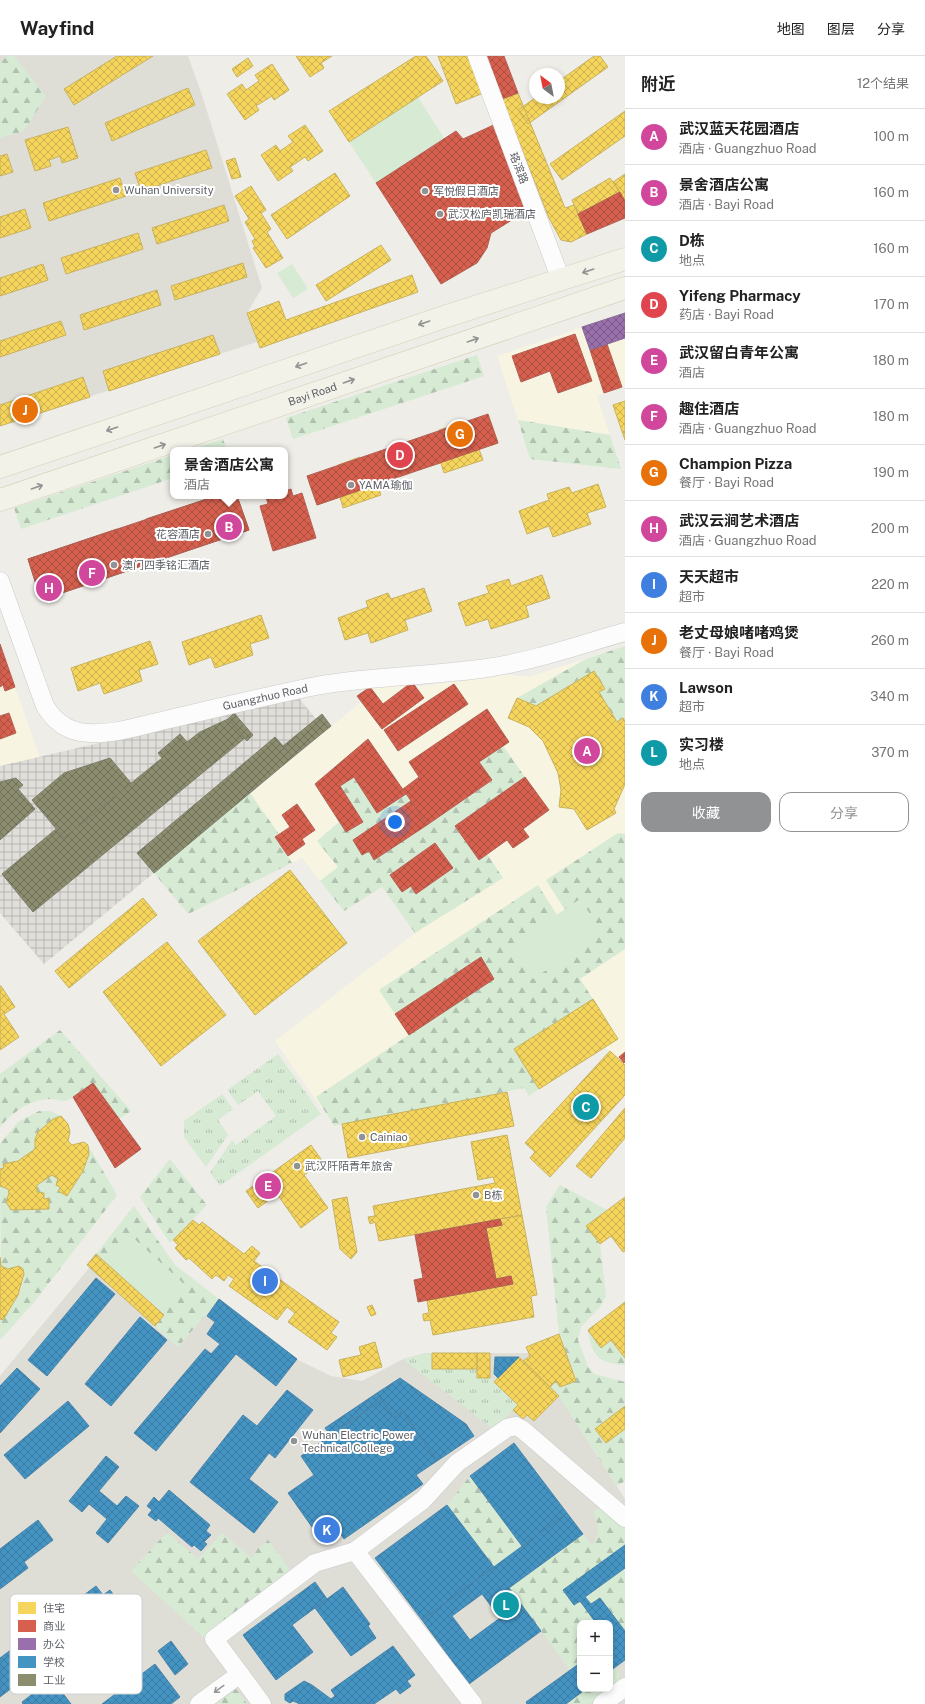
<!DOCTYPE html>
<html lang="zh">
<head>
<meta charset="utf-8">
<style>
	:root { --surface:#fff; --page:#f6f6f6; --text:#222; --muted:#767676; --line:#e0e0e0; --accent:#909294 }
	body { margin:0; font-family:"Public Sans","Noto Sans SC",sans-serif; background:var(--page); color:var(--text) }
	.controls { position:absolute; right:12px; bottom:12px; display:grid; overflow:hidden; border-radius:8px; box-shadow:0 2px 6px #0003 }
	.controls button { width:36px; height:36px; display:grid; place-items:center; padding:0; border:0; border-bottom:1px solid var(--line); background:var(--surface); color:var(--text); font:20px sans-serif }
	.compass { position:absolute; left:529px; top:12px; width:36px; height:36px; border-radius:50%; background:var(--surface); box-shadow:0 2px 6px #0003; rotate:328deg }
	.you { position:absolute; left:395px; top:766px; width:14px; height:14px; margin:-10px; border:3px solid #fff; border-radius:50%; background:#1a73e8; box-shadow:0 0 0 6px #1a73e833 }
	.badge { display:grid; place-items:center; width:26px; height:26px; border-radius:50%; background:var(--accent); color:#fff; font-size:13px; font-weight:700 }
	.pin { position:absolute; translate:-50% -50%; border:2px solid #fff; box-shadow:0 1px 4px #0006 }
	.popup { position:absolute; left:170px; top:391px; width:118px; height:52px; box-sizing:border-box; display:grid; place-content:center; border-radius:8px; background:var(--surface); filter:drop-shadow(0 1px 3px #0005); font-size:13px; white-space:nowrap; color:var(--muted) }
	.popup b { font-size:15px; color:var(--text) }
	.popup::after { content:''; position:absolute; left:50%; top:100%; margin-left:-8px; border:8px solid transparent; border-top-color:var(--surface) }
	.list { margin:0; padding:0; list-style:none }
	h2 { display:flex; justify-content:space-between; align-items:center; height:52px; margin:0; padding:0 16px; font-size:17px }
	h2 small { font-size:13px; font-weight:400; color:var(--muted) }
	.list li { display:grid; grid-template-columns:26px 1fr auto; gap:12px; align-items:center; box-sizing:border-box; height:56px; padding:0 16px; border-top:1px solid var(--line) }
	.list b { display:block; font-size:15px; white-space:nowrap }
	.list p { margin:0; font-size:13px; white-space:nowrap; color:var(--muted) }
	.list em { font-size:13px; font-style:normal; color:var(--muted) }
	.actions { display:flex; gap:8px; padding:12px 16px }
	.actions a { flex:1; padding:9px 0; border:1px solid var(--accent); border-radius:12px; text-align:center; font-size:14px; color:var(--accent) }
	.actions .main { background:var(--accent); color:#fff }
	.map { position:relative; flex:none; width:625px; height:1648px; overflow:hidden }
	header { display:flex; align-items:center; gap:24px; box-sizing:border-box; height:56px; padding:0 20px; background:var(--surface); border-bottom:1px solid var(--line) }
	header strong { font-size:19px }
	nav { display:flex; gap:22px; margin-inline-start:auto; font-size:14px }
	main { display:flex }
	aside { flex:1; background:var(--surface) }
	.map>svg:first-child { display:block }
	.commercial { fill:#f7f4e2 }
	.industrial { fill:url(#industrial-grid) }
	.education { fill:#deddd6; fill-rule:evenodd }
	.grass { fill:url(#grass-tufts) }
	.forest { fill:url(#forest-firs); fill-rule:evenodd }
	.pitch { fill:#d6ead4 }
	.homes { fill:url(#homes-cross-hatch); stroke:#c8b25f }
	.shops { fill:url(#shops-cross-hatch); stroke:#b26055 }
	.offices { fill:url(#offices-cross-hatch); stroke:#876c97 }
	.schools { fill:url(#schools-cross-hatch); stroke:#4b84a7; fill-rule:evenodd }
	.industry { fill:url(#industry-cross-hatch); stroke:#7e7f6c }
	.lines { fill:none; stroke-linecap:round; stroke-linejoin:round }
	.minor-casing { stroke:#cbcbcb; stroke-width:19 }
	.major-casing { stroke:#d6cfb6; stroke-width:23 }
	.minor { stroke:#fcfcfc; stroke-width:18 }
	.major { stroke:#f3f2e9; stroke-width:22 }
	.oneway { stroke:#929494 }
	.oneway2 { stroke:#95979b }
	.poi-dot { fill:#909294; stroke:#fff; stroke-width:1.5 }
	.labels { text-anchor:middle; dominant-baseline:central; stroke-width:4; stroke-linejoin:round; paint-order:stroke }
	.street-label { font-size:11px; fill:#5e6167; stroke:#fff }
	.poi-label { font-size:11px; fill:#5e6167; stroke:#fff; text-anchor:start }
	.key { fill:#fff; stroke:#cfd0d1; stroke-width:1 }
	.key-label { font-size:11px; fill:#5e6167 }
</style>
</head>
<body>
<header>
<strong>Wayfind</strong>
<nav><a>地图</a><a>图层</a><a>分享</a></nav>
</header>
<main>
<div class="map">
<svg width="625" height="1648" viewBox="0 0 625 1648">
	<defs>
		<pattern id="industrial-grid" width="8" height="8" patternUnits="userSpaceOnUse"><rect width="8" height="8" fill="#dfded9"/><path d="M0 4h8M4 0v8" fill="none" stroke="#b8b7b4"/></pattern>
		<pattern id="grass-tufts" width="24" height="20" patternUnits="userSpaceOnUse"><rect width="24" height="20" fill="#d6ead4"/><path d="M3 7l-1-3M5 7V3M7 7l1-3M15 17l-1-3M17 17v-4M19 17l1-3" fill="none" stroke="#b1c1b0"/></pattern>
		<pattern id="forest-firs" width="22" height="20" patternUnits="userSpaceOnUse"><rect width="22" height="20" fill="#d6ead4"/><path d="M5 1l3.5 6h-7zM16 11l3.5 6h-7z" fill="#b1c1b0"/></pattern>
		<pattern id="homes-cross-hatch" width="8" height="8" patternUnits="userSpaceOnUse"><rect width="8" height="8" fill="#f6d55c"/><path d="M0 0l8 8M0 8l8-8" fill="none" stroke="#cab050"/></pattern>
		<pattern id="shops-cross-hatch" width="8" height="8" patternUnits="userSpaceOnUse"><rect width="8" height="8" fill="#d6604d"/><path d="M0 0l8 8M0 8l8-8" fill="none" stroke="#a84f42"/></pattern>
		<pattern id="offices-cross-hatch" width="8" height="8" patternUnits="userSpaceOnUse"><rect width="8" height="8" fill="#9970ab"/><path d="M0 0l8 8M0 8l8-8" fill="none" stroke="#7a5b88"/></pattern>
		<pattern id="schools-cross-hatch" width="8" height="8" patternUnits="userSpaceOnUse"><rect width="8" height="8" fill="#4393c3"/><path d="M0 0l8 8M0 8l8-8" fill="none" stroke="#3b7ba2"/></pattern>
		<pattern id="industry-cross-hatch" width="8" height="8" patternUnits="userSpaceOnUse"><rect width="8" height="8" fill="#8c8c6e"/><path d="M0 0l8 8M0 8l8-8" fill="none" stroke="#70705a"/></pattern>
	</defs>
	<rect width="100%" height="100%" fill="#eeede8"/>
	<path class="commercial" d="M625,257V330L597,340L610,379L518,364L497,300Z
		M0,588L40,702L0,710Z
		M625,590V1009L605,991L529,1040L524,1032L334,1070L275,985L415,877L382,831L344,855L302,802L188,858L154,817L361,646L357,640L370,631L412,626L416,631L505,618L529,621Z"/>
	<path class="industrial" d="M298,641L316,663L322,658L331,670L44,908L0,857V710Z"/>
	<path class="education" d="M0,0H188L201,36L262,232L247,257L257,286L0,370Z
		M90,1211L178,1291L219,1243L296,1303L331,1320L362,1325L403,1303L425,1297H529L530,1300L523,1305L559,1340L625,1443V1648H0V1320ZM580,1567H610V1633H580Z"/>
	<path class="grass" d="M278,998L321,1058L220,1130L210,1117L232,1084L236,1089L276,1060L258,1035L238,1049L227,1034Z
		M222,1038L233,1053L218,1064L228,1079L206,1111L184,1081V1065Z
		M432,1297L433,1313H477V1322H490L518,1349L494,1374L403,1303L418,1299Z"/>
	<path class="forest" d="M8,0H14L46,40L24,75L0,82V6Z
		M477,299L484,320L293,383L286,362Z
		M518,364L610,379L621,413L530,403Z
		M223,383L227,394H189Z
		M173,399V422L21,473L14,452Z
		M625,590V665L623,662L617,666L599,636L605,633L594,615L536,650L517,642L586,603Z
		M503,690L525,721L455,770L479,804L487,798L503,822L415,877L382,831L344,855L320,825L338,811L317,785L339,766L346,776L363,766L340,730L354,721L377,757L406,738L411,745L353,784L362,799L369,795L374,803L492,725L479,706ZM435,787L453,812L416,838L411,830L402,836L390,819Z
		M250,737L279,778L275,782L292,807L188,858L154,817Z
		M618,777L625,778V893L580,923L593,943L514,993L539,1033L529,1040L524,1032L334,1070L316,1041L494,922L480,902L395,958L379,934L538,829L557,859L511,890L581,843L565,854L546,824Z
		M60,974L131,1055L119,1063L93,1027L66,1045C61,1045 55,1043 50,1043C30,1043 12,1057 0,1071V1018Z
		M39,1055H50L61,1060C55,1062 38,1074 36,1080C34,1084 35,1089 35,1093L18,1105L3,1108L4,1112L0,1113V1088L18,1066Z
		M88,1089L117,1139L35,1245L0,1284V1263L3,1264C10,1253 34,1220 19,1210L8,1213L1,1210L0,1130L8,1133L9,1137L6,1146L11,1154L49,1153V1142L44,1143V1137L37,1136V1129L52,1119L58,1123L56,1129L61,1132L59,1135L68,1140C76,1126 93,1106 88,1089Z
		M170,1103L207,1149L170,1187L140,1141Z
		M560,1129L607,1154L600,1188L606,1240L600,1251L581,1271L578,1284L588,1310L594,1318L625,1326V1350L595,1373L606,1387L625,1373V1425L617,1430L559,1340L550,1331L556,1325L560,1331L576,1325L559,1278L546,1151Z
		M134,1150L175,1209L219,1243L178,1291L155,1270L164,1259L157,1254L182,1226L103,1205L96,1198Z
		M588,1274L601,1292L611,1284L625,1302V1309C598,1307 592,1300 588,1274Z
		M470,1420L522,1490L494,1511L447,1449Z
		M601,1450L625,1472V1489L564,1534L580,1545L596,1567H580V1607L570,1614L509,1532L583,1478L592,1489C601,1479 598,1467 593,1456Z
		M167,1476L198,1503L222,1477L252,1502L259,1491L268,1484L292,1516L204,1582L131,1515Z
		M625,1512V1575L601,1542L591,1548L585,1541Z
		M617,1611L621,1624L610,1632V1615Z
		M236,1633L247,1648H216Z
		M586,1633H609L589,1648H566Z"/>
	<path class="pitch" d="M418,41L444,82L376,127L349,86Z
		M292,208L308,233L293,242L277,217Z
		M580,843L603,877L533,923L511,890Z
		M128,1177L182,1226L157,1254L103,1205Z"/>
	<path class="homes" d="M117,0H153L74,49L64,33Z
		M296,0H332L321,7L324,12L310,21Z
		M416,0H426L443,25L349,86L329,55Z
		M438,0H472L486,36L456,48Z
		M594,0H600L608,11L528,68L518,54L535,42H559V25Z
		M248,2L253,10L237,21L232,13Z
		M272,8L289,34L274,44L272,40L256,50L259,54L245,64L227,38L242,28L246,34L259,25L255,19Z
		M188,32L195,49L112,85L105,67Z
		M518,37L565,152L574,149L587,178L571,186L561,184L549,162L502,43Z
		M625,55V80L562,124L550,108Z
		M305,69L323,95L308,105L305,101L290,111L293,115L278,125L261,99L276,89L280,95L293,86L288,80Z
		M68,71L78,102L62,107L60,100L49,104L51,110L35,115L25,84Z
		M206,94L212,112L141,135L135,117Z
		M7,98L13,116L0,120V100Z
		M235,102L241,121L232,123L226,105Z
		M335,117L350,140L287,183L271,159Z
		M625,118V145L613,126Z
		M120,122L126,140L49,165L43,147Z
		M610,122L620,136L578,158L572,144Z
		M251,130L266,154L261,157L271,173L267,176L283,202L266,212L253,192L255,191L252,185L255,183L245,166L249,163L235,140Z
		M224,149L229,165L157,188L152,172Z
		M25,153L31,172L0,182V161Z
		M138,177L143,193L66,218L61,202Z
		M381,189L391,204L326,245L316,229Z
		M243,207L247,221L175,244L171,230Z
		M43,208L48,224L0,240V222Z
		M412,219L418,236L260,292L247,257L279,245L286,264Z
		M157,234L161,249L84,274L80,259Z
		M61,265L66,279L0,301V285Z
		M213,279L220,298L109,335L103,315Z
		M83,321L90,341L0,370V349Z
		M625,345V384L613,349Z
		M490,364L498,387L479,393L483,404L444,417L441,407L418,414L411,391L441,381L439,374L461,367L464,373Z
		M389,399L397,422L377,428L381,439L343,452L340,441L317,449L309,426L340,416L338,409L360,401L363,408Z
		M598,428L606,451L587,457L591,468L553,481L549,470L527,478L519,455L549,444L547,438L569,431L572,437Z
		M542,519L550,542L526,550L529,561L491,573L488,563L466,570L458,547L489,537L486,530L509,523L511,530Z
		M424,532L432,555L405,564L408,574L371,587L368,577L345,584L338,562L368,551L366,545L388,537L391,543Z
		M261,559L269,582L250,588L253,599L215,612L211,601L189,609L182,586Z
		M150,585L158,608L139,614L142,625L104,638L100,627L78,635L71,612Z
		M594,615L605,633L599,636L617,666L623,662L625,665V728L614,753L616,757L587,774L574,753L559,751L561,734L558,717L543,685L529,671L508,662L517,642L536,650Z
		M290,814L347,887L255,959L198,885Z
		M143,842L157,859L69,932L55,915Z
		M167,886L226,959L161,1010L103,936Z
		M0,930H1L15,951L4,958L19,981L0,994Z
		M593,943L618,983L539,1033L514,993Z
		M610,995L625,1009V1039L550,1121L530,1102L535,1096L525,1087Z
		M507,1036L514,1070L348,1102L342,1068Z
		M625,1052V1082L591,1122L576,1110Z
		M61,1060L68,1068L70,1076L68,1085L72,1089L84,1086L88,1089L89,1098L83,1115L67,1140L58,1135L61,1132L56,1129L58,1123L52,1119L37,1129V1136L44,1137V1143L49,1142V1153L11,1154L6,1146L9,1137L8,1133L0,1130V1113L4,1112L3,1108L18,1105L35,1093V1083L38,1076L53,1063Z
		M507,1079L522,1159L379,1185L375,1166L370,1168L368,1161L375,1160L373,1150L495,1127L493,1121L478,1124L471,1086Z
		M311,1089L323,1106L304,1119L328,1152L301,1172L277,1138L258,1152L246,1135Z
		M347,1141L357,1196L351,1203L340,1193L332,1144Z
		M625,1141V1195L623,1196L611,1180L600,1188L586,1170Z
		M522,1159L537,1239L531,1240L534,1261L433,1279L430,1264L424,1265L423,1261V1258L429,1257L427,1244L513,1228L511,1220L496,1223L486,1172L502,1169L500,1163Z
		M193,1164L199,1169L202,1166L244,1198L252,1190L260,1197L254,1205L339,1266L331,1277L337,1281L327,1294L288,1266L295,1257L287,1251L277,1264L229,1230L234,1223L228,1219L224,1225L216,1219L212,1223L189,1202L186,1204L175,1192L178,1189L173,1184Z
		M96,1198L164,1259L155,1270L87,1209Z
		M0,1201L1,1210L8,1213L19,1210L23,1213L24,1218L18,1239L3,1264L0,1263Z
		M625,1246V1302L611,1284L601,1292L588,1274Z
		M372,1249L376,1258L371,1260L367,1251Z
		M559,1278L576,1325L560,1331L556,1325L550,1331L523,1305L530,1300L526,1291Z
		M375,1286L382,1311L343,1321L339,1304L361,1299L359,1291Z
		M432,1297H477V1313H432Z
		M477,1297H490V1322H477Z
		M519,1301L559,1340L534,1365L527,1359L523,1363L513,1354L518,1349L494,1326Z
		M625,1350V1373L606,1387L595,1373Z"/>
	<path class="shops" d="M485,0H504L518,37L502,43Z
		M498,67L528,154L491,177L487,192L477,207L441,228L376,127L456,75L463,83Z
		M620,136L625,145V162L587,178L578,158Z
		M575,278L592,325L558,337L550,315L521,326L512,300Z
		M607,288L622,331L604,337L590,294Z
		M488,358L498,387L317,449L307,420Z
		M291,433L293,440L302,437L316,482L273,495L260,450L268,448L266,441L285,440V435Z
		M216,440H237L249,474L160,504L146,463Z
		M216,440H237L249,474L41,544L28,503Z
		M117,473L130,514L41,544L28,503Z
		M0,588L15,631L5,635L3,629L0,631Z
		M412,626L424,642L382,673L357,640L370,631L383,648Z
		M454,628L468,648L398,695L384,674Z
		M487,653L509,686L479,706L492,724L427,769L403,733L419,721L409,706Z
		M9,657L16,677L0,683V660Z
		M368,683L406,738L377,757L354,721L340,730L363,766L346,776L315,728Z
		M525,721L549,754L523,773L529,781L513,792L507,784L479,804L455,770Z
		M411,745L427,769L374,804L369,795L362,799L353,784Z
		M297,748L315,774L302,783L305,788L288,800L275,781L290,771L282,759Z
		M435,787L453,812L416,838L411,830L402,836L390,819Z
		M481,901L494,923L409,979L395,958Z
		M625,996V1006L624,1007L619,1001Z
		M93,1027L141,1093L115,1112L73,1041Z
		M500,1163L502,1169L486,1172L496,1223L511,1220L513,1228L418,1246L414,1224L423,1222L415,1179Z"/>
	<path class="offices" d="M625,257V282L590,294L582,271Z"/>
	<path class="schools" d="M96,1222L115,1238L47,1320L28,1304Z
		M219,1243L297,1303L276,1330L236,1298L226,1310L211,1298L220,1288L207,1278L215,1266L207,1260Z
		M140,1261L167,1284L111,1350L85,1328Z
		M205,1293L226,1310L156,1395L134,1377Z
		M495,1301H519L498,1322L494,1318Z
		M17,1312L40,1333L0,1377V1330Z
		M400,1322L466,1368L474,1380L437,1405L403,1355L394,1362L377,1337Z
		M287,1334L313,1354L275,1402L269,1397L249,1423L278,1446L254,1477L190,1426L243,1359L257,1370Z
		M377,1337L382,1344L330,1379L325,1372Z
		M382,1344L394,1362L403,1355L437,1405L416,1419L423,1428L344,1483L340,1477L324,1488L288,1437L314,1419L301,1400Z
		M68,1345L89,1370L25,1423L4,1399Z
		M514,1387L567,1457L522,1490L470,1420Z
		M106,1400L119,1411L99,1435L117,1450L126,1440L139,1450L108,1487L96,1477L107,1463L89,1448L82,1456L69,1445Z
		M169,1434L210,1469L206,1475L211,1479L204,1486L207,1488L201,1495L194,1489L192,1491L158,1462L156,1465L148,1459L152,1454L147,1450L154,1441L159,1446Z
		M447,1449L494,1511L422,1564L375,1502Z
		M567,1457L583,1478L509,1532L541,1575L469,1628L422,1564ZM482,1538L500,1562L470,1584L452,1560Z
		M38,1464L53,1484L24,1506L28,1512L0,1533V1493Z
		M625,1489V1512L585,1541L591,1548L600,1542L625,1575V1604L610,1615V1567H596L580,1545L574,1549L563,1534Z
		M315,1526L327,1543L292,1569L313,1596L276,1624L243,1579Z
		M96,1530L103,1539L110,1534L118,1545L111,1550L114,1554L0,1641V1602Z
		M343,1531L370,1568L368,1570L376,1582L351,1600L315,1552Z
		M171,1585L188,1608L175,1619L158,1595Z
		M393,1590L415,1619L407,1625L411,1630L400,1638L396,1633L374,1648H300L293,1645L290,1647L285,1644V1638L304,1625L312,1629L331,1643L335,1640L331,1634Z
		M580,1607V1633H586L566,1648H527L526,1646Z
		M155,1608L180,1641L171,1648H102Z
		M52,1623L71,1648H23L22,1646Z"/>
	<path class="industry" d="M234,657L253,679L247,685L228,663Z
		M322,658L331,670L293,701L283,690Z
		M228,663L245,682L33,856L2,818L56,773L64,782L162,702L158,697L180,678L187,686L200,676Z
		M275,681L293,701L154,817L137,797Z
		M110,702L131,727L64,782L32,744L64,717Z
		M16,722L23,729L18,733L35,753L0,784V726Z"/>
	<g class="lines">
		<g class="minor-casing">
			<g id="minor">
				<path d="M477,0L561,224"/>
				<path id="s1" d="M0,525L45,650C53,663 64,673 80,676C109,681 142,669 170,663C220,651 271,639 321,629C376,620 432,620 487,612C534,605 579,589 625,576"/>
				<path d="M355,1495L473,1648"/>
				<path d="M199,1648L240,1618"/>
				<path d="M262,1648L214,1583L315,1507L355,1495L423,1444L457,1407L507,1372L516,1370L523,1374L625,1462"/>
				<path d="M602,1648L625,1631"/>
			</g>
		</g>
		<g class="major-casing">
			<g id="major">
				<path d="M0,411L447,260L625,203"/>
				<path id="s2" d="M0,444L625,232"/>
			</g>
		</g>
		<use href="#minor" class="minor"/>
		<use href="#major" class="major"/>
	</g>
	<defs><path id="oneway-shaft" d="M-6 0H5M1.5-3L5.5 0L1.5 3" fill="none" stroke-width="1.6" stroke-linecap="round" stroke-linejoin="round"/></defs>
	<g class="oneway">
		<use href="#oneway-shaft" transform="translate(588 215) rotate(161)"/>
		<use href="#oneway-shaft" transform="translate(424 267) rotate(161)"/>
		<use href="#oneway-shaft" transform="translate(473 284) rotate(-19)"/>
		<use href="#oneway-shaft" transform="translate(301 309) rotate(161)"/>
		<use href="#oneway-shaft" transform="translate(349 325) rotate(-19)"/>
		<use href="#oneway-shaft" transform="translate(112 373) rotate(161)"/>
		<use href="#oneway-shaft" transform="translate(160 390) rotate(-19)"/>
		<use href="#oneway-shaft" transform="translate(37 431) rotate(-19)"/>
	</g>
	<use class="oneway2" href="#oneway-shaft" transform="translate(219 1633) rotate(144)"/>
	<g class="poi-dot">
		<circle cx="116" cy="134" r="4"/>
		<circle cx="425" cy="135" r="4"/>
		<circle cx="440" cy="158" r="4"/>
		<circle cx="351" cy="429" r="4"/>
		<circle cx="208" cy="478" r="4"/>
		<circle cx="114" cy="509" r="4"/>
		<circle cx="362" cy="1081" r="4"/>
		<circle cx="297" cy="1110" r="4"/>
		<circle cx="476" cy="1139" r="4"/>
		<circle cx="294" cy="1385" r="4"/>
	</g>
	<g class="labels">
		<g class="street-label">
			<text transform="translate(519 112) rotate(69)">珞滨路</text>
			<text stroke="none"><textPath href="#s2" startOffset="330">Bayi Road</textPath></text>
			<text stroke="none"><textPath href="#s1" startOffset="367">Guangzhuo Road</textPath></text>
		</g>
		<g class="poi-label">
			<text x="124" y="134">Wuhan University</text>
			<text x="433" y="135">军悦假日酒店</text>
			<text x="448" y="158">武汉松庐凯瑞酒店</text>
			<text x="359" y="429">YAMA瑜伽</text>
			<text x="200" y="478" text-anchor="end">花容酒店</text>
			<text x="122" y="509">澳门四季铭汇酒店</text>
			<text x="370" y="1081">Cainiao</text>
			<text x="305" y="1110">武汉阡陌青年旅舍</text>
			<text x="484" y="1139">B栋</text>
			<text x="302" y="1379">Wuhan Electric Power<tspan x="302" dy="13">Technical College</tspan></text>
		</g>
	</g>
	<rect x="10" y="1538" width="132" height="100" rx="6" class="key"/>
	<rect x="18" y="1546" width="18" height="12" fill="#f6d55c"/>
	<rect x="18" y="1564" width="18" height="12" fill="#d6604d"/>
	<rect x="18" y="1582" width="18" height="12" fill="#9970ab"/>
	<rect x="18" y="1600" width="18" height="12" fill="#4393c3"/>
	<rect x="18" y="1618" width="18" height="12" fill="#8c8c6e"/>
	<g class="key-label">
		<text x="43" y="1556">住宅</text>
		<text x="43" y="1574">商业</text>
		<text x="43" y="1592">办公</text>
		<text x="43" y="1610">学校</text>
		<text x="43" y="1628">工业</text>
	</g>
</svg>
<div class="controls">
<button>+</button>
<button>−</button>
</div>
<svg class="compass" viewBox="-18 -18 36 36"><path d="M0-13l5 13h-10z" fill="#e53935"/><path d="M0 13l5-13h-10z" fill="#767676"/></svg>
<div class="you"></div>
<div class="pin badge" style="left:587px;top:695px;background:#d1479c">A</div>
<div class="pin badge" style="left:229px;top:471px;background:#d1479c">B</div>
<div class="popup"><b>景舍酒店公寓</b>酒店</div>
<div class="pin badge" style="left:586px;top:1051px;background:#0f9aa8">C</div>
<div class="pin badge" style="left:400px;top:399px;background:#e0444e">D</div>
<div class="pin badge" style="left:268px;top:1130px;background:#d1479c">E</div>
<div class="pin badge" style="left:92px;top:517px;background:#d1479c">F</div>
<div class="pin badge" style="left:460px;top:378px;background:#e8710a">G</div>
<div class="pin badge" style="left:49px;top:532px;background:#d1479c">H</div>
<div class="pin badge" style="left:265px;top:1225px;background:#3f7fe0">I</div>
<div class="pin badge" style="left:25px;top:354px;background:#e8710a">J</div>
<div class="pin badge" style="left:327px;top:1474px;background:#3f7fe0">K</div>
<div class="pin badge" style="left:506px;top:1549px;background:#0f9aa8">L</div>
</div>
<aside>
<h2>附近<small>12个结果</small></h2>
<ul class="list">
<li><span class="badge" style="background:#d1479c">A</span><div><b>武汉蓝天花园酒店</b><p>酒店 · Guangzhuo Road</p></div><em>100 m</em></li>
<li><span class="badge" style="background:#d1479c">B</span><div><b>景舍酒店公寓</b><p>酒店 · Bayi Road</p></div><em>160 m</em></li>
<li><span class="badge" style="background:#0f9aa8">C</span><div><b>D栋</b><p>地点</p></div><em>160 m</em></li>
<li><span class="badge" style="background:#e0444e">D</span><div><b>Yifeng Pharmacy</b><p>药店 · Bayi Road</p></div><em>170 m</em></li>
<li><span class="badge" style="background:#d1479c">E</span><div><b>武汉留白青年公寓</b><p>酒店</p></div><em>180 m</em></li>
<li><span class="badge" style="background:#d1479c">F</span><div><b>趣住酒店</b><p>酒店 · Guangzhuo Road</p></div><em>180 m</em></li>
<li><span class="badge" style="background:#e8710a">G</span><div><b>Champion Pizza</b><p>餐厅 · Bayi Road</p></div><em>190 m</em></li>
<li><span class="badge" style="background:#d1479c">H</span><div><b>武汉云涧艺术酒店</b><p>酒店 · Guangzhuo Road</p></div><em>200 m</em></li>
<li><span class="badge" style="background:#3f7fe0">I</span><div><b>天天超市</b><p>超市</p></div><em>220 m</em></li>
<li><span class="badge" style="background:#e8710a">J</span><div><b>老丈母娘啫啫鸡煲</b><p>餐厅 · Bayi Road</p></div><em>260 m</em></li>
<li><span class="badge" style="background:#3f7fe0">K</span><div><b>Lawson</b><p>超市</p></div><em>340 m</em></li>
<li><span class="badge" style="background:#0f9aa8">L</span><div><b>实习楼</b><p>地点</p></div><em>370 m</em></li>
</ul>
<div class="actions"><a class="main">收藏</a><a>分享</a></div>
</aside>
</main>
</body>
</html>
